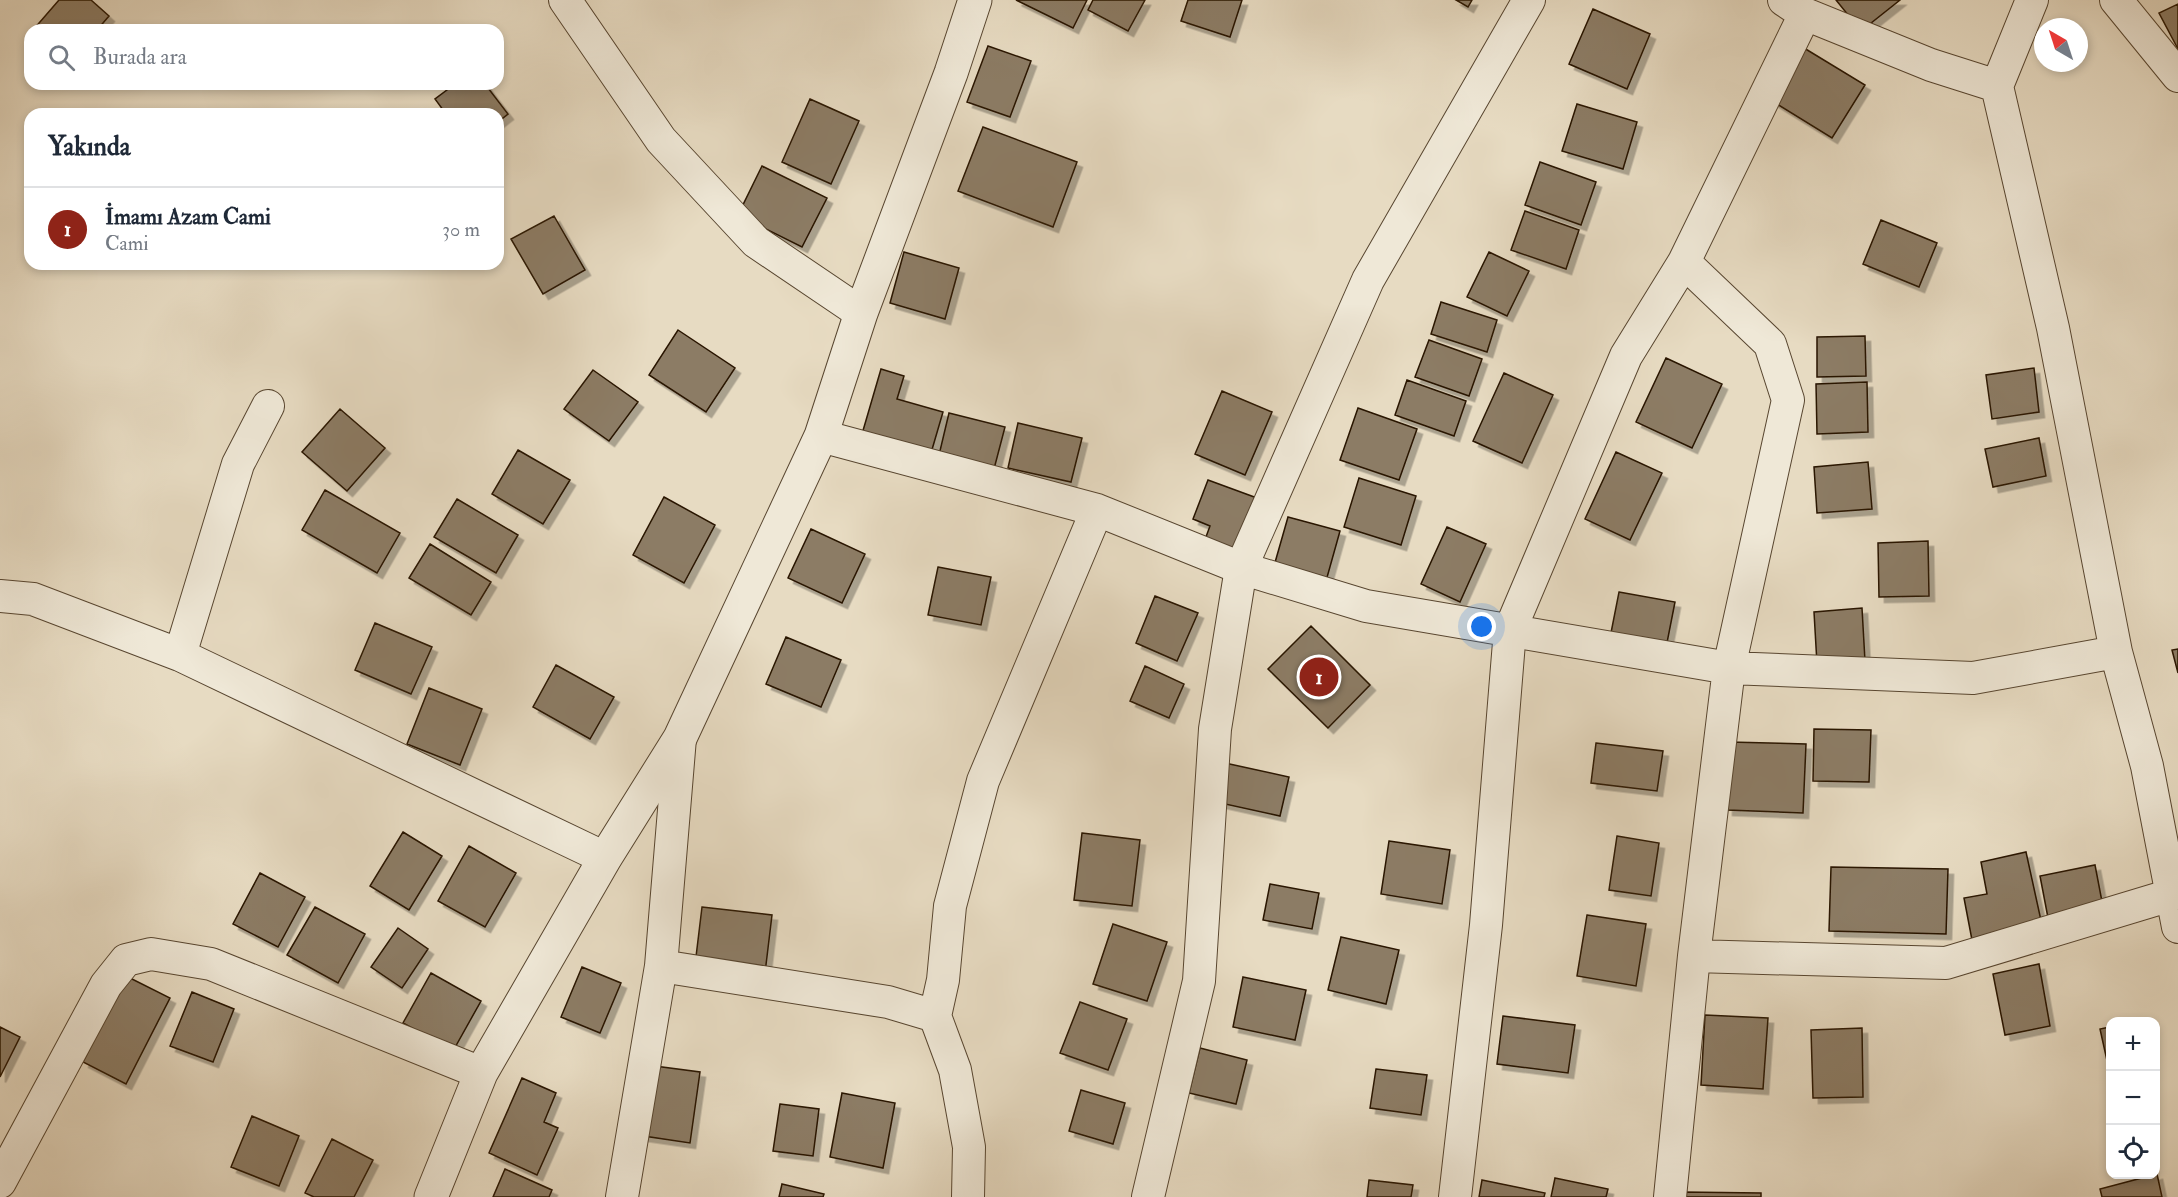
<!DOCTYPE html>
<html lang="tr">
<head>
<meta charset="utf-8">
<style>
	:root { --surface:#fff; --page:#f2f2f3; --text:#1f2937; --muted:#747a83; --line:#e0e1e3; --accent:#8f2418 }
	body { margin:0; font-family:"IM FELL Double Pica",serif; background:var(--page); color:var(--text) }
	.controls { position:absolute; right:18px; bottom:18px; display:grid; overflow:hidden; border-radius:12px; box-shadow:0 3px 9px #0003 }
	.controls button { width:54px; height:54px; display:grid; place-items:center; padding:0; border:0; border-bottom:2px solid var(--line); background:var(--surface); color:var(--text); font:30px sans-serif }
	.compass { position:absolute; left:2034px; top:18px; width:54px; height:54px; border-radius:50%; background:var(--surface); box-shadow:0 3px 9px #0003; rotate:321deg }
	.you { position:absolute; left:1482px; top:627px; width:21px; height:21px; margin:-15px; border:4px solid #fff; border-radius:50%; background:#1a73e8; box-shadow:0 0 0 9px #1a73e833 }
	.badge { display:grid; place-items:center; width:39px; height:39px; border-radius:50%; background:var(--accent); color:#fff; font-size:20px; font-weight:700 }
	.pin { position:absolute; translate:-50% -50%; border:3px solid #fff; box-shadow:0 2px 6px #0006 }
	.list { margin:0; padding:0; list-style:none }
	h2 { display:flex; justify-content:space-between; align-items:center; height:78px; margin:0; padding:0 24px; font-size:26px }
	h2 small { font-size:20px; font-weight:400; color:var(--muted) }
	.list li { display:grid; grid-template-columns:39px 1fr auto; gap:18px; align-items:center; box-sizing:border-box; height:84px; padding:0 24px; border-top:2px solid var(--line) }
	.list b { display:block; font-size:22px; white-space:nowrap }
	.list p { margin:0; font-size:20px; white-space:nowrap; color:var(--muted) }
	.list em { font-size:20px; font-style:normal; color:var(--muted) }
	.icon { flex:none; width:33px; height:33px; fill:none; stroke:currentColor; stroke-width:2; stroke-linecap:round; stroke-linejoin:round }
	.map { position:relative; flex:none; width:2178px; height:1197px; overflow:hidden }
	.search { position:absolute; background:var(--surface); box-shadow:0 3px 9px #0003; left:24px; top:24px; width:480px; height:66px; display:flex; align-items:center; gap:15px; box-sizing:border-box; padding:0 21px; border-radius:18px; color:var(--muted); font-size:22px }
	.panel { position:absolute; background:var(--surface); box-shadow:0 3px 9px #0003; left:24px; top:108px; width:480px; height:162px; border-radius:18px }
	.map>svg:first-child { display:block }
	.building { fill:#8c7c65; stroke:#291500; stroke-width:1.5; filter:url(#shadow) }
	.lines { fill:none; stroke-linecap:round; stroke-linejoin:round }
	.minor-casing { stroke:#584630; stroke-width:34 }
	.tertiary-casing { stroke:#584630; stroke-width:35 }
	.minor { stroke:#efe8d7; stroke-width:32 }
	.tertiary { stroke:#efe8d7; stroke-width:33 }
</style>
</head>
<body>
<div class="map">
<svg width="2178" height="1197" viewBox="0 0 2178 1197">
	<defs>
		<filter id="shadow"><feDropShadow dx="5.5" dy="5.5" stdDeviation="0" flood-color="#0004"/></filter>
	</defs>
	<rect width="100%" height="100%" fill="#e7dbc2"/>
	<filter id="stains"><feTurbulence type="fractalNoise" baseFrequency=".00333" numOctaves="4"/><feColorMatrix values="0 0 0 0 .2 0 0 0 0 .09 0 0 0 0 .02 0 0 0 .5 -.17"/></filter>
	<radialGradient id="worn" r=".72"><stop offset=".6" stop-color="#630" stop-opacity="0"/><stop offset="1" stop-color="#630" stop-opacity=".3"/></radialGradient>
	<path class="building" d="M59,0H91L109,16L97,30H33Z
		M1016,0H1087L1073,28Z
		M1093,0H1145L1128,31L1088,10Z
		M1188,0H1242L1230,37L1181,21Z
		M1456,0H1472L1468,7Z
		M1836,0H1900L1861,31Z
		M2178,4V49L2159,13Z
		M1593,9L1650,34L1627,89L1569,64Z
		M988,46L1031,61L1010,117L967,102Z
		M1804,48L1865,85L1832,138L1772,101Z
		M455,84H485L508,114L498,122V114H446L435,99Z
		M810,99L859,121L831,184L782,162Z
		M1577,104L1637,122L1623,169L1562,151Z
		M983,127L1077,162L1053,227L958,191Z
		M1540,162L1596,182L1581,225L1525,205Z
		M762,166L827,198L802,247L738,215Z
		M1525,211L1579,230L1566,269L1511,250Z
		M554,216L585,270L543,294L511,239Z
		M1881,220L1937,243L1919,287L1863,264Z
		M904,252L959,268L945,319L890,303Z
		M1489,252L1529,271L1507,316L1467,297Z
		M1441,302L1497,320L1487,352L1431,334Z
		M678,330L735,368L706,412L649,375Z
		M1865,336L1866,376L1817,377V337Z
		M1429,340L1482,359L1469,396L1415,377Z
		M1666,358L1722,384L1692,448L1636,422Z
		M2034,368L2039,412L1992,419L1986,375Z
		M881,369L904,376L897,399L943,412L931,453L862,434Z
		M593,370L638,402L609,441L564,409Z
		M1504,373L1553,395L1522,463L1473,441Z
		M1407,380L1466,401L1454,436L1395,415Z
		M1867,382L1868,432L1817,434L1816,384Z
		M1222,391L1272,412L1245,475L1195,454Z
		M1358,408L1417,429L1399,480L1340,460Z
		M340,409L385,448L347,491L302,452Z
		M949,413L1005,427L994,469L939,455Z
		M1018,423L1082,438L1071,482L1008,468Z
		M2039,438L2046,476L1993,487L1985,449Z
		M518,450L570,480L543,524L492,494Z
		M1616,452L1662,473L1630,540L1585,519Z
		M1868,462L1872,509L1817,513L1814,467Z
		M1359,478L1416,496L1401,545L1344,527Z
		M1208,480L1257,498L1234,557L1203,545L1210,526L1193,519Z
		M325,490L400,533L377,573L302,530Z
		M664,497L715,525L684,583L633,555Z
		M457,499L518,535L496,573L434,537Z
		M1288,517L1340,531L1326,581L1274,566Z
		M1447,527L1486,544L1460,602L1421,584Z
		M811,529L865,554L842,603L788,578Z
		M1928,541L1929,596L1879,597L1878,543Z
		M430,544L491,582L471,615L409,578Z
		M938,567L991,577L981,625L928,615Z
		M1619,592L1675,602L1665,653L1609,643Z
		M1155,596L1198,613L1177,661L1136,643Z
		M1862,608L1865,661L1817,664L1814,612Z
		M375,623L432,647L411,694L355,670Z
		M1311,626L1370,685L1328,728L1268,669Z
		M786,637L841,660L821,707L766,684Z
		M2178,649V673L2172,650Z
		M556,665L614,697L590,739L533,707Z
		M1145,666L1184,684L1169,718L1130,701Z
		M429,688L482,709L460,765L407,744Z
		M1814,729L1871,730L1869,782L1813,781Z
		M1729,742L1806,744L1803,813L1727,810Z
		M1596,743L1663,751L1657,791L1591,783Z
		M1225,763L1289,777L1280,816L1216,802Z
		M403,832L442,856L409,910L370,886Z
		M1082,833L1140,840L1132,906L1074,900Z
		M1617,836L1659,843L1651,896L1609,890Z
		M1389,841L1450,850L1442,904L1381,894Z
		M469,846L516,873L485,927L438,901Z
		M2026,852L2042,925L1972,940L1964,898L1987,894L1981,862Z
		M2095,865L2104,912L2049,923L2040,876Z
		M1831,867L1948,869L1946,934L1829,931Z
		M260,873L305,897L278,947L233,924Z
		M1270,884L1319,893L1312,929L1263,920Z
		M315,907L365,934L338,983L287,955Z
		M702,907L772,915L765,973L695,965Z
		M1587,915L1646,924L1636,986L1577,976Z
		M1113,924L1167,942L1147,1001L1093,984Z
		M398,928L428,949L402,988L371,967Z
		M1341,937L1399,950L1386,1004L1328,990Z
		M2039,964L2050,1026L2005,1035L1993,974Z
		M582,967L621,983L600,1033L561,1017Z
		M431,973L481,1001L453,1051L403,1023Z
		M126,976L170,998L126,1084L83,1062Z
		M1243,977L1306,990L1295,1040L1233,1027Z
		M192,992L234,1009L213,1062L170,1046Z
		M1080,1002L1127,1019L1108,1070L1060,1053Z
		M1705,1015L1768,1018L1763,1089L1701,1085Z
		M1503,1016L1575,1025L1568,1073L1497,1064Z
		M0,1027L20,1037L0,1077Z
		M2110,1027V1074L2100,1029Z
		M1862,1028L1863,1097L1813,1098L1811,1030Z
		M1200,1048L1247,1060L1236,1104L1189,1093Z
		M647,1065L700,1072L690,1143L637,1135Z
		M1376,1069L1427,1075L1421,1115L1370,1108Z
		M522,1078L556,1093L544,1122L558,1128L537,1175L489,1153Z
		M1081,1090L1125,1103L1113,1144L1069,1131Z
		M842,1093L895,1103L883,1168L830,1157Z
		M780,1104L819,1109L813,1156L773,1151Z
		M252,1116L299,1136L279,1186L231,1167Z
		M332,1139L373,1160L354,1197H314L305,1193Z
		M505,1169L552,1190L549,1197H493Z
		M2157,1174L2162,1197H2102L2100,1189Z
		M1555,1178L1608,1189L1606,1197H1551Z
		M1369,1180L1413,1185L1411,1197H1367Z
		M1482,1180L1545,1193L1544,1197H1479Z
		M782,1184L824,1194L823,1197H779Z
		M1682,1192L1761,1193V1197H1682Z"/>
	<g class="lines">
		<g class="minor-casing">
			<path id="minor" d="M565,0L661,140L756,242L861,313
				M1784,0L1805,14L1931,65L1997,86
				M2032,0L1997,86L2053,328L2116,652L2147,766L2178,927
				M2116,0L2178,76
				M821,436L1097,510L1241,568L1366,606L1729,668L1973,678L2116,652
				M0,596L33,599L180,655L605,858
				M180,655L238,464L268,406
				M1694,956L1946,963L2171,895
				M661,966L888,1002L935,1016
				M0,1182L106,985L126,960L151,954L211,964L481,1073
				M622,1197L661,966L680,738
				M968,1197L969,1147L955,1070L935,1016L943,980L950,906L983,781L1097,510
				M1148,1197L1199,981L1215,729L1241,568L1368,280L1529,0
				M1455,1197L1486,925L1510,630L1626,356L1684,262L1805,14
				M1670,1197L1694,956L1729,668L1788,400L1770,344L1684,262"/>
		</g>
		<g class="tertiary-casing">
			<path id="tertiary" d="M431,1197L481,1073L605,858L680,738L821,436L861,313L951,73L975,0"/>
		</g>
		<use href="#minor" class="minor"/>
		<use href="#tertiary" class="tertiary"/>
	</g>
	<rect width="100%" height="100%" filter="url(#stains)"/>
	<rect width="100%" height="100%" fill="url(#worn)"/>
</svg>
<div class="controls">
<button>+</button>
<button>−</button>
<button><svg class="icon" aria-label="locate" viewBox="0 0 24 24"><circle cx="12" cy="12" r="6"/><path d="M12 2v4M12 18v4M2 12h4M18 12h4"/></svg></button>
</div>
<svg class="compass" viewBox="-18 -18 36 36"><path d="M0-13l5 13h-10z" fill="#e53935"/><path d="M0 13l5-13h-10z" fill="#747a83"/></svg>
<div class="you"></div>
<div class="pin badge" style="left:1319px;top:677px">1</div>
<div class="search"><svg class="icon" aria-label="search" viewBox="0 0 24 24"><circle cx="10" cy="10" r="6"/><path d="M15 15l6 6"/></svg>Burada ara</div>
<section class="panel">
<h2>Yakında<small></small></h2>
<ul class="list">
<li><span class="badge">1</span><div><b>İmamı Azam Cami</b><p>Cami</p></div><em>30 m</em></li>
</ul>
</section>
</div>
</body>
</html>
